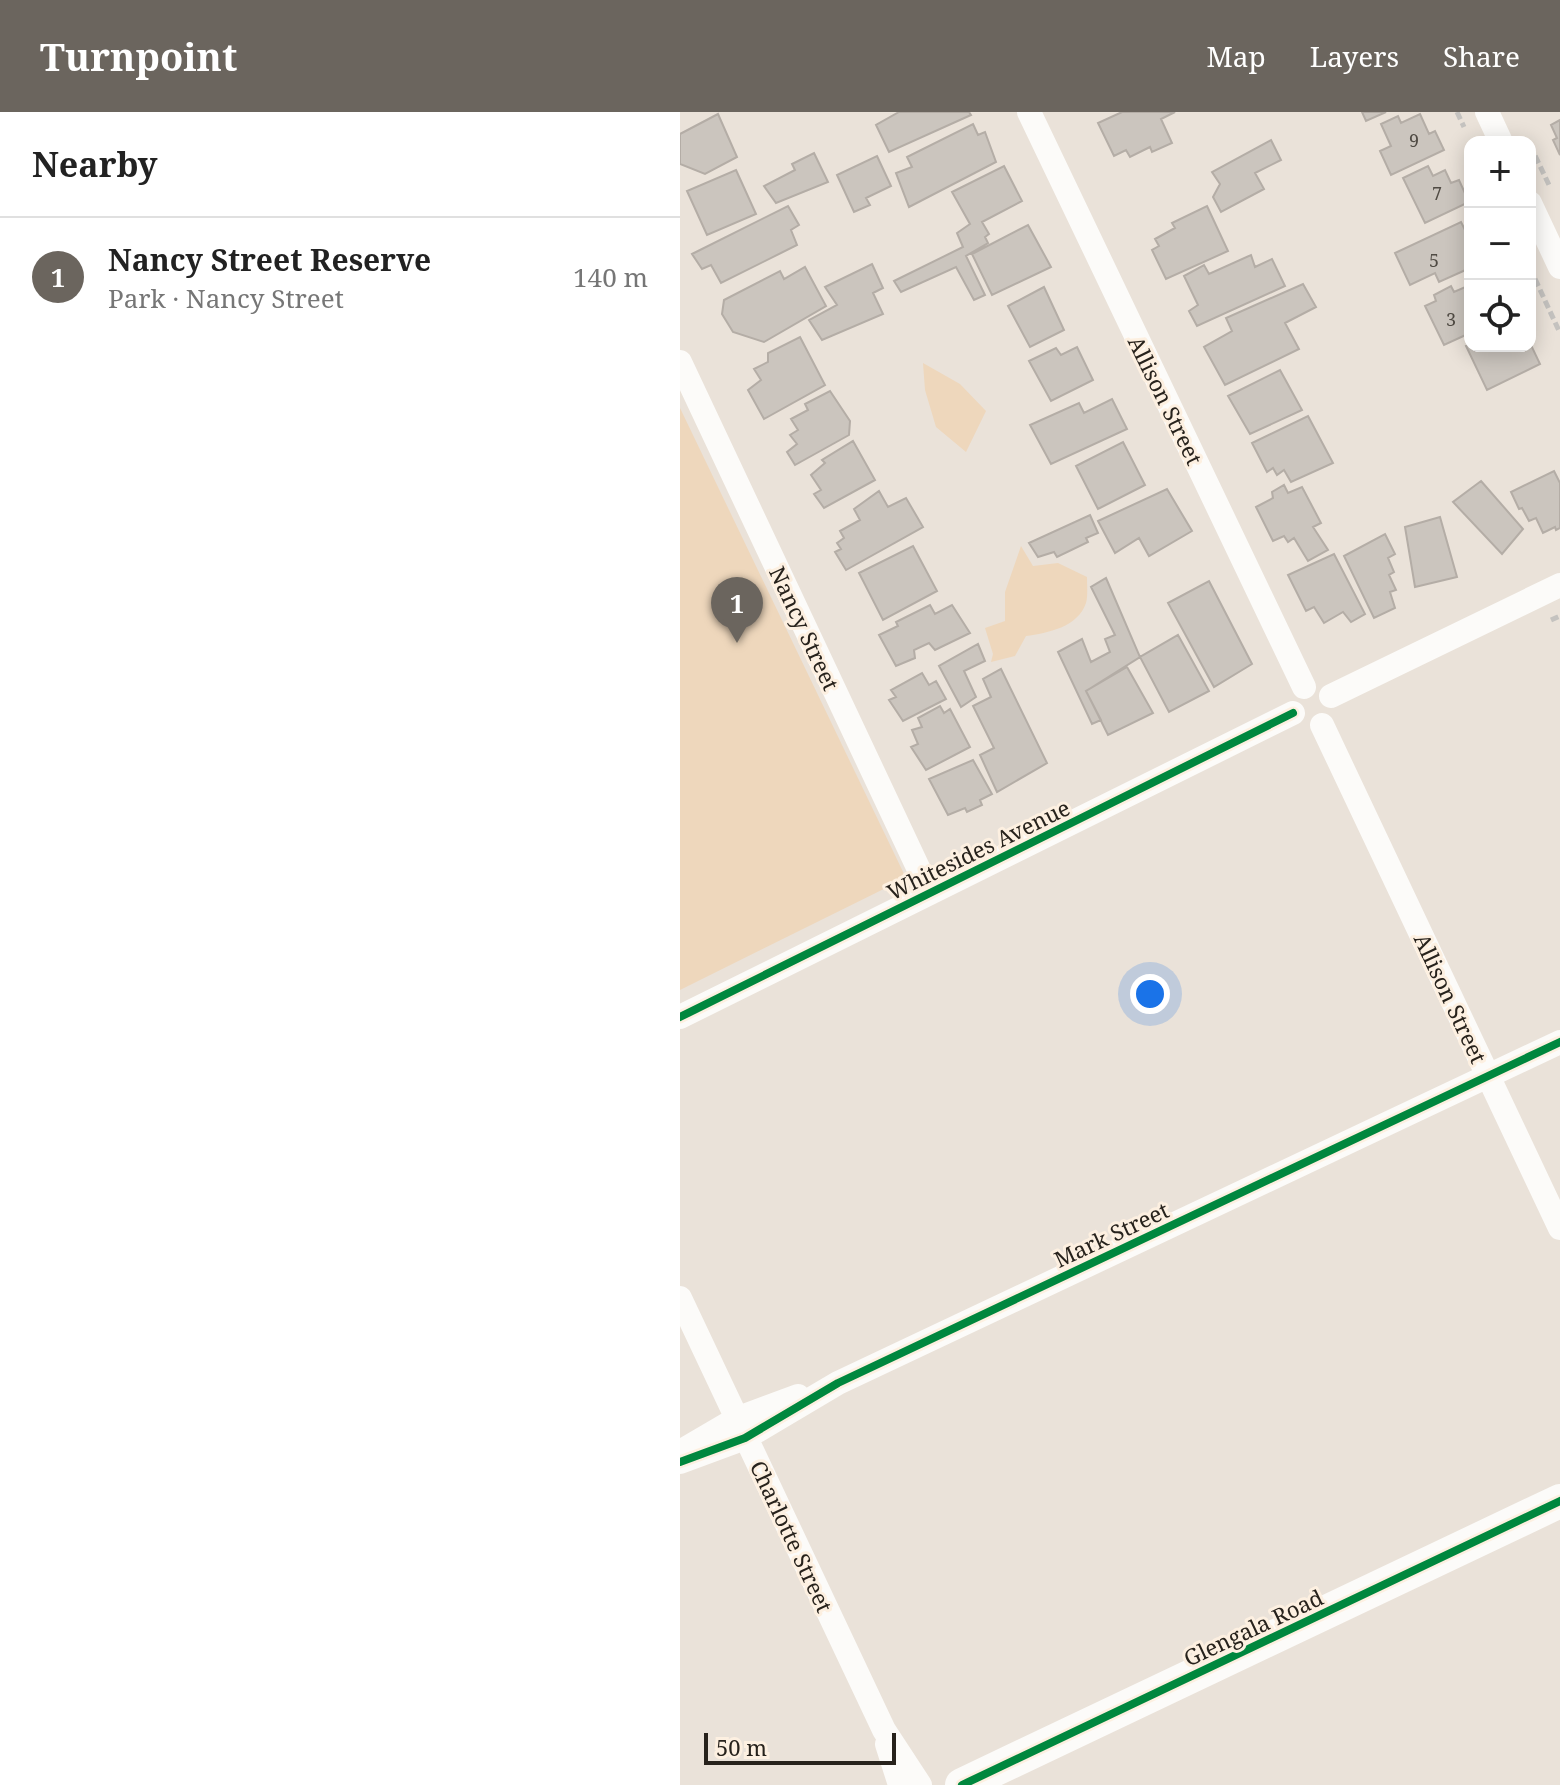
<!DOCTYPE html>
<html lang="en">
<head>
<meta charset="utf-8">
<style>
	:root { --surface:#fff; --page:#f6f6f6; --text:#222; --muted:#767676; --line:#e0e0e0; --accent:#6b655e }
	body { margin:0; font-family:"Noto Serif",serif; background:var(--page); color:var(--text) }
	.controls { position:absolute; right:24px; top:24px; display:grid; overflow:hidden; border-radius:16px; box-shadow:0 4px 20px #0003 }
	.controls button { width:72px; height:72px; display:grid; place-items:center; padding:0; border:0; border-bottom:2px solid var(--line); background:var(--surface); color:var(--text); font:40px sans-serif }
	.scale { position:absolute; left:24px; bottom:20px; width:192px; box-sizing:border-box; padding-left:8px; border:4px solid #27221c; border-top:0; font-size:22px; line-height:28px; white-space:nowrap; color:#27221c; -webkit-text-stroke:6px #fdf0e1; paint-order:stroke }
	.you { position:absolute; left:470px; top:882px; width:28px; height:28px; margin:-20px; border:6px solid #fff; border-radius:50%; background:#1a73e8; box-shadow:0 0 0 12px #1a73e833 }
	.badge { display:grid; place-items:center; width:52px; height:52px; border-radius:50%; background:var(--accent); color:#fff; font-size:26px; font-weight:700 }
	.pin { position:absolute; translate:-50% -66px; filter:drop-shadow(0 2px 4px #0008) }
	.pin::after { content:''; position:absolute; top:42px; width:28px; height:24px; background:inherit; clip-path:polygon(0 0,100% 0,50% 100%) }
	.list { margin:0; padding:0; list-style:none }
	h2 { display:flex; justify-content:space-between; align-items:center; height:104px; margin:0; padding:0 32px; font-size:34px }
	h2 small { font-size:26px; font-weight:400; color:var(--muted) }
	.list li { display:grid; grid-template-columns:52px 1fr auto; gap:24px; align-items:center; box-sizing:border-box; height:120px; padding:0 32px; border-top:2px solid var(--line) }
	.list b { display:block; font-size:30px; white-space:nowrap }
	.list p { margin:0; font-size:26px; white-space:nowrap; color:var(--muted) }
	.list em { font-size:26px; font-style:normal; color:var(--muted) }
	.icon { flex:none; width:44px; height:44px; fill:none; stroke:currentColor; stroke-width:2; stroke-linecap:round; stroke-linejoin:round }
	.map { position:relative; flex:none; width:880px; height:1673px; overflow:hidden }
	header { display:flex; align-items:center; gap:48px; box-sizing:border-box; height:112px; padding:0 40px; background:var(--accent); color:#fff }
	header strong { font-size:38px }
	nav { display:flex; gap:44px; margin-inline-start:auto; font-size:28px }
	main { display:flex }
	aside { flex:1; background:var(--surface) }
	.map>svg:first-child { display:block }
	.green { fill:#eed7bc }
	.building { fill:#cbc5be; stroke:#b4ada6; stroke-width:2 }
	.lines { fill:none; stroke-linecap:round; stroke-linejoin:round }
	.path { stroke:#c4c2bf; stroke-width:5; stroke-dasharray:8 4; stroke-linecap:butt }
	.street { stroke:#fcfbf9; stroke-width:24 }
	.secondary { stroke:#fcfbf9; stroke-width:34 }
	.cycleway-casing { stroke:#fdf0e1; stroke-width:13 }
	.cycleway { stroke:#00873e; stroke-width:8 }
	.labels { text-anchor:middle; dominant-baseline:central; stroke-width:6; stroke-linejoin:round; paint-order:stroke }
	.number-label { font-size:18px; fill:#504b44 }
	.street-label { font-size:22px; fill:#27221c; stroke:#fdf0e1 }
</style>
</head>
<body>
<header>
<strong>Turnpoint</strong>
<nav><a>Map</a><a>Layers</a><a>Share</a></nav>
</header>
<main>
<aside>
<h2>Nearby<small></small></h2>
<ul class="list">
<li><span class="badge">1</span><div><b>Nancy Street Reserve</b><p>Park · Nancy Street</p></div><em>140 m</em></li>
</ul>
</aside>
<div class="map">
<svg width="880" height="1673" viewBox="0 0 880 1673">
	<rect width="100%" height="100%" fill="#eae2d9"/>
	<path class="green" d="M243,251L280,272L306,299L286,340L256,315L245,278Z
		M0,296L226,766L0,878Z
		M341,434L353,454L378,451L407,465C407,473 408,484 406,491C398,515 368,521 346,524L335,544L311,550L313,542L305,516L325,509V480Z"/>
	<path class="building" d="M219,0H289L291,3L209,40L196,13Z
		M442,0H495L481,7L492,31L472,40L470,35L450,45L446,38L434,44L418,11Z
		M682,0H706L686,9Z
		M38,2L57,45L25,62L0,52V22Z
		M740,2L749,22L755,19L764,38L711,63L700,39L711,34L701,12L718,4L721,11Z
		M880,8V43L873,28L877,26L871,13Z
		M293,12L298,23L305,20L316,50L229,95L216,61L232,55L227,45Z
		M591,28L601,48L575,61L584,77L541,100L533,85L540,72L532,60Z
		M134,41L148,70L96,91L84,74L115,58L112,52Z
		M197,44L211,74L186,86L190,93L174,100L157,63Z
		M324,54L342,89L302,110L309,122L305,125L308,131L286,144L305,183L294,188L276,155L221,180L214,169L283,135L277,121L290,112L272,80Z
		M748,54L753,64L765,58L771,71L779,68L789,90L745,111L723,66Z
		M56,58L76,102L27,123L7,79Z
		M108,94L119,113L111,118L117,133L41,171L31,153L22,157L12,142Z
		M527,94L548,139L486,167L472,138L479,134L475,127L495,116L492,111Z
		M781,110L786,120L790,118V156L759,170L755,161L730,173L715,141Z
		M348,113L371,155L312,183L292,142Z
		M571,143L575,155L592,147L605,174L517,214L509,199L518,193L504,164L524,153L529,162Z
		M192,152L203,176L193,181L203,202L142,228L129,208L157,193L145,175Z
		M125,155L146,194L84,230L53,220L42,202L44,188L100,159L104,167Z
		M623,172L636,195L605,211L619,237L545,273L524,235L552,219L546,206Z
		M790,173V221L764,233L745,194L756,189L754,183L771,174L774,180Z
		M364,175L384,218L350,235L328,194Z
		M120,225L145,273L84,307L68,278L81,268L74,257L88,250V241Z
		M790,232V234L847,235L851,233L860,252L807,278L786,234Z
		M397,235L413,268L371,289L349,249L376,236L381,243Z
		M600,258L622,298L570,322L548,284Z
		M150,279L170,309L169,323L115,353L107,340L117,332L110,323L118,318L111,307L128,298L125,292Z
		M432,287L447,317L371,352L350,313L399,291L404,301Z
		M628,304L653,351L611,370L604,358L597,363L593,356L587,360L572,331Z
		M173,329L195,368L144,396L134,382L141,378L131,363L145,351L142,348Z
		M443,330L465,373L418,397L396,354Z
		M874,359L880,371V416L876,418L875,415L863,421L856,406L849,409L842,396L839,397L831,380Z
		M801,369L843,417L822,442L773,390Z
		M604,373L608,381L622,375L641,411L633,415L648,438L628,449L614,426L608,430L604,424L593,429L576,395L593,386L592,380Z
		M487,377L512,419L469,444L459,426L435,441L418,409Z
		M199,379L208,395L226,386L243,415L166,458L155,440L161,437L157,431L164,426L160,419L180,408L174,397Z
		M410,403L418,421L406,426L408,430L377,445L374,440L358,445L349,431Z
		M760,405L777,465L735,475L725,415Z
		M705,422L715,442L708,446L714,460L709,463L716,478L710,480L715,496L694,506L664,444Z
		M233,434L257,479L203,508L179,461Z
		M654,442L685,502L671,510L663,500L644,511L634,495L626,499L608,463Z
		M426,466L460,545L406,579L421,608L412,612L378,540L402,527L411,550L430,540L425,527L435,523L411,475Z
		M529,469L572,552L534,575L488,491Z
		M250,493L255,502L272,493L290,521L255,538L249,531L234,538L235,546L216,554L199,523L218,514L216,510Z
		M498,523L529,579L489,600L460,545Z
		M298,532L305,549L284,559L296,585L281,595L259,554Z
		M447,555L473,601L428,623L406,579Z
		M321,557L367,651L317,680L300,643L314,636L293,594L311,585L303,567Z
		M242,561L249,573L256,569L266,587L223,609L209,588L216,585L211,578Z
		M260,594L264,601L270,597L290,635L246,658L231,635L238,632L232,618L242,615L238,606Z
		M293,648L312,682L300,688L302,693L287,700L285,696L268,703L249,667Z"/>
	<g class="lines">
		<path class="path" d="M777,0L784,15
			M850,33L870,75
			M850,156L880,221
			M871,508L880,504"/>
		<path class="street" d="M349,0L624,575
			M807,0L821,30
			M850,91L880,155
			M0,250L250,781
			M651,584L880,473
			M642,613L880,1116
			M0,905L613,601
			M0,1186L204,1618L240,1673
			M0,1340L56,1307L118,1284
			M0,1350L65,1326L158,1271L880,930
			M207,1632L220,1673"/>
		<path class="secondary" d="M282,1673L880,1389"/>
		<g class="cycleway-casing">
			<path id="cycleway" d="M0,905L613,601
				M0,1350L65,1326L158,1271L880,930
				M282,1673L880,1389"/>
		</g>
		<use href="#cycleway" class="cycleway"/>
	</g>
	<g class="labels">
		<g class="number-label">
			<text x="734" y="28">9</text>
			<text x="757" y="81">7</text>
			<text x="754" y="148">5</text>
			<text x="771" y="207">3</text>
		</g>
		<g class="street-label">
			<text transform="translate(486 288) rotate(64)">Allison Street</text>
			<text transform="translate(125 516) rotate(65)">Nancy Street</text>
			<text transform="translate(298 737) rotate(-26)">Whitesides Avenue</text>
			<text transform="translate(771 886) rotate(65)">Allison Street</text>
			<text transform="translate(431 1122) rotate(-25)">Mark Street</text>
			<text transform="translate(112 1424) rotate(65)">Charlotte Street</text>
			<text transform="translate(573 1515) rotate(-25)">Glengala Road</text>
		</g>
	</g>
</svg>
<div class="controls">
<button>+</button>
<button>−</button>
<button><svg class="icon" aria-label="locate" viewBox="0 0 24 24"><circle cx="12" cy="12" r="6"/><path d="M12 2v4M12 18v4M2 12h4M18 12h4"/></svg></button>
</div>
<div class="scale">50 m</div>
<div class="you"></div>
<div class="pin badge" style="left:57px;top:531px">1</div>
</div>
</main>
</body>
</html>
